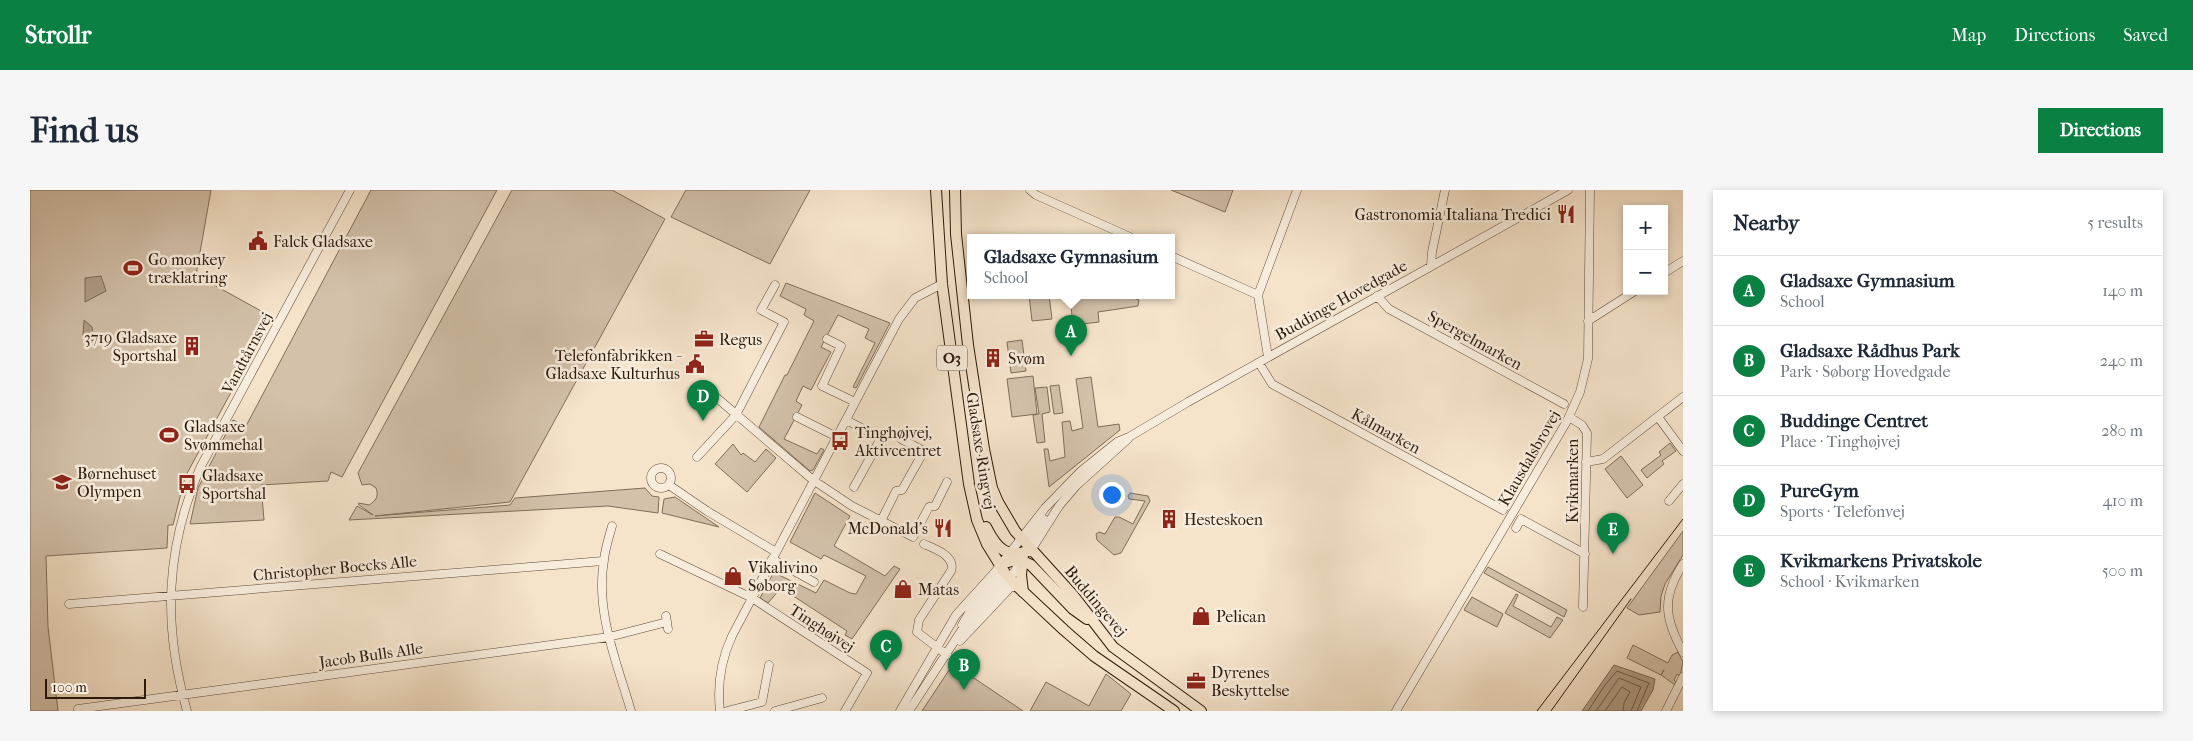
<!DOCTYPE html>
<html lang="en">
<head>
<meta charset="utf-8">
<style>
	:root { --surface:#fff; --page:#f6f6f7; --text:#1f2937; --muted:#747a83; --line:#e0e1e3; --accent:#0b8043 }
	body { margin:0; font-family:"IM FELL French Canon",serif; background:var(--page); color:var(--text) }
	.controls { position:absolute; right:15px; top:15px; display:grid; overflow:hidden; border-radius:0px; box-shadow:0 2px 8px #0003 }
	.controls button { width:45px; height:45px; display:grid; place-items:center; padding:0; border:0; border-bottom:1px solid var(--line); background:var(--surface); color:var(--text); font:25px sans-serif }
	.scale { position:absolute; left:15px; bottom:12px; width:101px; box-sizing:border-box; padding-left:5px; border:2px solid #2d1a0b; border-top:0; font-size:14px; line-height:18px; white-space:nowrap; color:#2d1a0b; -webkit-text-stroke:4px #f8eddd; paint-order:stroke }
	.you { position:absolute; left:1081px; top:304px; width:18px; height:18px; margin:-12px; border:4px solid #fff; border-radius:50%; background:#1a73e8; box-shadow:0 0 0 8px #1a73e833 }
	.badge { display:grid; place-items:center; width:32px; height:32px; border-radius:50%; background:var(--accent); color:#fff; font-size:16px; font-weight:700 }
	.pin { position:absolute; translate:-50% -41px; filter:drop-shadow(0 1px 2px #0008) }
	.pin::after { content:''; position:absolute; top:26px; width:18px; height:15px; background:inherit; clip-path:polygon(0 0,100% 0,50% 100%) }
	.popup { position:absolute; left:937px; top:44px; width:208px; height:65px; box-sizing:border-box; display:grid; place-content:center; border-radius:0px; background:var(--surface); filter:drop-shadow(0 1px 4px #0005); font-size:16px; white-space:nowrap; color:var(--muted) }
	.popup b { font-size:19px; color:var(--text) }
	.popup::after { content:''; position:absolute; left:50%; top:100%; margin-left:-10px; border:10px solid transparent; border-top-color:var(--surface) }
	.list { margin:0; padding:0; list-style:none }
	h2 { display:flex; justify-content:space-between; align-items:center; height:65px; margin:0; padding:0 20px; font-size:21px }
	h2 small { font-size:16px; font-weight:400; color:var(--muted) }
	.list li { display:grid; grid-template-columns:32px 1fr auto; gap:15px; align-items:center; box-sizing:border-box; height:70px; padding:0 20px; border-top:1px solid var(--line) }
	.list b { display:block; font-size:19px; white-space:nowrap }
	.list p { margin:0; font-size:16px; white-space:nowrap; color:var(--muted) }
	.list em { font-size:16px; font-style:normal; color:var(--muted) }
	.map { position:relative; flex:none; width:1653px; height:521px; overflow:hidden; border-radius:0px }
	header { display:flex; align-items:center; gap:30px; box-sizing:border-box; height:70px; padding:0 25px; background:var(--accent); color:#fff }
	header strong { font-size:24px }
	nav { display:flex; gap:28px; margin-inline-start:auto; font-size:18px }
	.intro { display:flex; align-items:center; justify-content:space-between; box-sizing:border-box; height:120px; padding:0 30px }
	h1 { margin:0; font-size:35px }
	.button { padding:12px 22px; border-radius:0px; background:var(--accent); color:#fff; font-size:18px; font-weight:700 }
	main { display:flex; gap:30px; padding:0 30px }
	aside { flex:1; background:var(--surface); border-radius:0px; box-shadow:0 2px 8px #0003 }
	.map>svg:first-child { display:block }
	.green { fill:#d3c1aa; stroke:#806e5a }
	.water { fill:#b19f89; stroke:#7c6a57 }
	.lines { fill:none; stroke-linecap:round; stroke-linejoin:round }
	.shore { stroke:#6f5c4a; stroke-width:1 }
	.minor-casing { stroke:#5f4c3b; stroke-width:9 }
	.major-casing { stroke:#2d1a0b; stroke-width:12 }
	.minor { stroke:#f8eddd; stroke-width:8 }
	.major { stroke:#f5e3ca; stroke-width:10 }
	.tram { stroke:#2d1a0b; stroke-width:1 }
	.labels { text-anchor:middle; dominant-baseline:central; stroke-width:5; stroke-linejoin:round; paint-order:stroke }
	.shield { fill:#f8eddd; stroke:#6a594a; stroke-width:1 }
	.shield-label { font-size:15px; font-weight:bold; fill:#2d1a0b }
	.poi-label { font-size:16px; fill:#2d1a0b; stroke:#f8eddd; text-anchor:start }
	.street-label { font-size:16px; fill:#2d1a0b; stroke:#f8eddd }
</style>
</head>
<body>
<header>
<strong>Strollr</strong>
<nav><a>Map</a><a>Directions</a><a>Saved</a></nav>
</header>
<div class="intro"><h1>Find us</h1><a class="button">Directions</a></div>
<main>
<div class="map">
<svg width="1653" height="521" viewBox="0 0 1653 521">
	<rect width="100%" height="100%" fill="#f5e3ca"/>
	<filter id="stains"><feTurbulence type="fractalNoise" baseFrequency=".004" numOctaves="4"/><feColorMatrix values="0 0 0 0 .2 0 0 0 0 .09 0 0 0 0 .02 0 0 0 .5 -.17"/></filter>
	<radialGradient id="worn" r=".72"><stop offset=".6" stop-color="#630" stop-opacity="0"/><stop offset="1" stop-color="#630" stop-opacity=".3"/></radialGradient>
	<path class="green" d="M0,0H181L166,85L242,127L155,287L143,335H138L137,358L16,366L18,437L28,521H0Z
		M341,0H467L312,287L301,282L298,291L231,295L234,330L160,334L168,298L203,230L216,236Z
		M482,0H582L635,29L480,312L345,326L480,315L485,308L615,298L622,306L629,307L628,323L578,316L319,330L327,316L343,325L328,314L329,313L339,315C346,311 349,306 346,298L340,294L332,295L328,283Z
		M656,0H780L740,74L641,27Z
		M1141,0H1203L1195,22Z
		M756,93L860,133L826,198L823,197L845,153L835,148L839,139L808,125L791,157L801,162L781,200L773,196L766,211L772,215L754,249L787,264L791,258L794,260L783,280L780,281L729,237L755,185H757L784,131L774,125L776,119L750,106Z
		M999,105H1019L1022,129L1002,131Z
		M1040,105H1097L1109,110L1108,116L1068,122L1069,132L1036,136L1035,127L1042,126Z
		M992,150L996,181L981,183L977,152Z
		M1003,186L1007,224L982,227L977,189Z
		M1061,187L1068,237L1089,234L1090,240L1019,297L1014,259H1018L1020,271L1035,267L1032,232L1040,231L1042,241L1053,238L1046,189Z
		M1029,195L1033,223L1024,224L1020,196Z
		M1017,197L1020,222L1012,224L1015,252L1007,253L1003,225L1009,224L1005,198Z
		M1640,253L1646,261L1632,271L1634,274L1617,288L1611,280L1631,265L1629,262Z
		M703,254L711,265L713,263L725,272L736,259L746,268L717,302L685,274Z
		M1591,266L1613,295L1597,308L1575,279Z
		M785,303L820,326L804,356L855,386L864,376L870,379L822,449L815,445L817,441L751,398L738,413L730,408L746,378L750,380L749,385L786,403L794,390L820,403L826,404L836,386L794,365L791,369L760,352Z
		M1100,303L1118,306L1120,311L1091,363L1084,365L1067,350L1066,344L1069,342L1075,344L1085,327H1089L1103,334L1115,311L1099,309L1098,306Z
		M645,307L689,337L632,323L634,309Z
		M1653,341V365L1635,394L1631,406L1630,422L1609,425L1597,418Z
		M1458,377L1537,420L1534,427L1454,383Z
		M1486,404L1488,405L1483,416L1521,437L1527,427L1533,430L1520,448L1475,423Z
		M1442,407L1473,424L1467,437L1434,420Z
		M1603,455L1638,473L1642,465L1648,462L1653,472L1650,486L1647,484L1644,490L1646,492L1645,495L1631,485L1634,480L1631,485L1597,468Z
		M923,474L993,521H892Z
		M1076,484L1101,504L1091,521H1000L1016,492L1059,516Z"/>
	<path class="water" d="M71,86L76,101L55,112V88Z
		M54,130L62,137L64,150L55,152L53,145Z
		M1584,475L1625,489L1623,500L1611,521H1552Z"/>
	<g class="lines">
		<path class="shore" d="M1558,521L1575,495L1587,481L1619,493L1607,521
			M1566,521L1589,488L1611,497L1601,521
			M1575,521L1592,497L1600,502L1594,513L1593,521"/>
		<g class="minor-casing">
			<path id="minor" d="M1000,0L1006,5L1100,47
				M1141,66L1228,105
				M1401,76L1402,62L1415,0
				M1634,83L1653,71
				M1347,106L1359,119L1534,214
				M1558,131L1605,101
				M797,149L811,156L792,196L825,212
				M1238,167L1228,105L1267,0
				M1229,173L1242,194L1473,320L1476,314
				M673,196L783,290L822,316L883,347L899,317L905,316L917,292
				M767,227L807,247
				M1539,227L1552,235L1557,243L1553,417
				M1628,227L1653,261
				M816,230L851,248L824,297
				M667,267L706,225L754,132L731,120L745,95
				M1556,272L1573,269L1653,207
				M621 288a10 10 0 1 1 20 0a10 10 0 1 1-20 0Z
				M639,295L677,321L746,362
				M1639,311L1653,294
				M851,331L866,301L872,300L894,261L871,249
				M582,336C579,347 575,359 574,370C565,421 587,473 601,521
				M1486,338L1491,329L1555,364
				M894,354C905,359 926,366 921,381L889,430L887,442L917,465
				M997,355L1014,329
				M1000,362L1029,316L1046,296L1098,249
				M630,364L722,408L837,483L815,521
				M742,369L784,392
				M1653,374C1632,407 1634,428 1653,462
				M39,414L573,371
				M636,426L638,439
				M932,435L940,421L975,383
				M930,451L980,398L987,396
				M48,519L579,447L637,432
				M157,521C133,436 135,360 170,278L320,0
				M690,521C687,495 691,470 702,446L869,129L885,108L912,94
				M697,521L732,512L739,475
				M745,521L792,508
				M870,521L926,425L965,382L1015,318L1051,281L1087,252L1099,247L1158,212L1538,0
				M879,521L933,438L980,388L992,370
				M1366,521L1537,231L1550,202L1558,169L1560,0
				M1636,521L1653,487"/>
		</g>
		<g class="major-casing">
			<path id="major" d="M906,0L912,94L939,294L947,330L957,354L975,383L987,396L1034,440L1064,466L1144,521
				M925,0L926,44L938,155L954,259L962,298L968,312L985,341L1043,405L1083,457L1171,521
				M956,337C967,359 977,370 1002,359
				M970,375C981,370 990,369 1001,375L1043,419L1057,429
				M993,402L991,385L993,365"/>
		</g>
		<use href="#minor" class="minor"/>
		<use href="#major" class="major"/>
		<path class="tram" d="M1507,521L1653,329
			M1521,521L1601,409"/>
	</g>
	<defs>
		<g id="restaurant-bare" transform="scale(1.5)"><path d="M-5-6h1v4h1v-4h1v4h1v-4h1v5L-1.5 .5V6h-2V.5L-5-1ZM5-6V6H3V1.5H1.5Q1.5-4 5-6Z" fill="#8f2418" stroke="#f8eddd" stroke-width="2.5" paint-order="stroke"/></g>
		<g id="civic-bare" transform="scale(1.5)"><path d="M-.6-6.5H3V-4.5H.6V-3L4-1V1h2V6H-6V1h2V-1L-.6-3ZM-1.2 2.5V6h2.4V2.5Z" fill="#8f2418" stroke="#f8eddd" stroke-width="2.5" paint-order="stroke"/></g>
		<g id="stadium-bare" transform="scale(1.5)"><path d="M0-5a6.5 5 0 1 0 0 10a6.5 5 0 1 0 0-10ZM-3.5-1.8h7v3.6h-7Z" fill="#8f2418" stroke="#f8eddd" stroke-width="2.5" paint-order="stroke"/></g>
		<g id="office-bare" transform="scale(1.5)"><path d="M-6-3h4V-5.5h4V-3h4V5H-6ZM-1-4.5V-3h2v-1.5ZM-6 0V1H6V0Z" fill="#8f2418" stroke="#f8eddd" stroke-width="2.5" paint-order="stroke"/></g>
		<g id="building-bare" transform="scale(1.5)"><path d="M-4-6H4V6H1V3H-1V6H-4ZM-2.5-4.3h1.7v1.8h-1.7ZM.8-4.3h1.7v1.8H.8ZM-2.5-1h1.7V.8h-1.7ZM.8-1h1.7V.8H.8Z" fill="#8f2418" stroke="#f8eddd" stroke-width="2.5" paint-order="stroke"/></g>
		<g id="bus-bare" transform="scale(1.5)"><path d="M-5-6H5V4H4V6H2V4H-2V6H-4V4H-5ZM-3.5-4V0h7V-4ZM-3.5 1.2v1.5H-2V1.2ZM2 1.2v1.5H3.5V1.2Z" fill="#8f2418" stroke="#f8eddd" stroke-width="2.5" paint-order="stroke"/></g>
		<g id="school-bare" transform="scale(1.5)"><path d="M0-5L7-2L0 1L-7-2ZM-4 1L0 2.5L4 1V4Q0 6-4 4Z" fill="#8f2418" stroke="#f8eddd" stroke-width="2.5" paint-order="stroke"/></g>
		<g id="shop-bare" transform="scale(1.5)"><path d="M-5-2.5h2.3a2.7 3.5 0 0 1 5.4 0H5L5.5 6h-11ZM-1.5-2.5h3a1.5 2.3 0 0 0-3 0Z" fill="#8f2418" stroke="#f8eddd" stroke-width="2.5" paint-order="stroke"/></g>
	</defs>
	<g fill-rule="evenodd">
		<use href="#restaurant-bare" x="1536" y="24"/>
		<use href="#civic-bare" x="228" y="51"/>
		<use href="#stadium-bare" x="103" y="78"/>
		<use href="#office-bare" x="674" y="149"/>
		<use href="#building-bare" x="162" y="156"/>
		<use href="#building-bare" x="963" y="168"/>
		<use href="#civic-bare" x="665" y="174"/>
		<use href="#stadium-bare" x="139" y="245"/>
		<use href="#bus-bare" x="810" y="251"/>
		<use href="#school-bare" x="32" y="292"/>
		<use href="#bus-bare" x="157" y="294"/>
		<use href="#building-bare" x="1139" y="329"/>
		<use href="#restaurant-bare" x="913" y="338"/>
		<use href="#shop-bare" x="703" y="386"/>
		<use href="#shop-bare" x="873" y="399"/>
		<use href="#shop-bare" x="1171" y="426"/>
		<use href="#office-bare" x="1166" y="491"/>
	</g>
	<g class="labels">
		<rect class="shield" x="907" y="155.5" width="30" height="25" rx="4"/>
		<g class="shield-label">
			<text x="922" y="168">O3</text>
		</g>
		<g class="poi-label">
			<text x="1521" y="24" text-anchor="end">Gastronomia Italiana Tredici</text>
			<text x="243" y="51">Falck Gladsaxe</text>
			<text x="118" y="69">Go monkey<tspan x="118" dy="18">træklatring</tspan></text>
			<text x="147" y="147" text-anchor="end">3719 Gladsaxe<tspan x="147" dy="18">Sportshal</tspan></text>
			<text x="689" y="149">Regus</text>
			<text x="650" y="165" text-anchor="end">Telefonfabrikken -<tspan x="650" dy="18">Gladsaxe Kulturhus</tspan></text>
			<text x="978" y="168">Svøm</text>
			<text x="154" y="236">Gladsaxe<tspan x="154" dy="18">Svømmehal</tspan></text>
			<text x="825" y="242">Tinghøjvej,<tspan x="825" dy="18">Aktivcentret</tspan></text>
			<text x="47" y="283">Børnehuset<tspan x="47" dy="18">Olympen</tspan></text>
			<text x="172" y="285">Gladsaxe<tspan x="172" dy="18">Sportshal</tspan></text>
			<text x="1154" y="329">Hesteskoen</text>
			<text x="898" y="338" text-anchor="end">McDonald's</text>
			<text x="718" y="377">Vikalivino<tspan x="718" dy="18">Søborg</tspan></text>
			<text x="888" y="399">Matas</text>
			<text x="1186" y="426">Pelican</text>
			<text x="1181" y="482">Dyrenes<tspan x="1181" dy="18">Beskyttelse</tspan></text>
		</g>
		<g class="street-label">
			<text transform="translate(1311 110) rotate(-29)">Buddinge Hovedgade</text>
			<text transform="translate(1445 150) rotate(29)">Spergelmarken</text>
			<text transform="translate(217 163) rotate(-62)">Vandtårnsvej</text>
			<text transform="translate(1356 241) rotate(29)">Kålmarken</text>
			<text transform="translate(951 261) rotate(81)">Gladsaxe Ringvej</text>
			<text transform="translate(1499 268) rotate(-60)">Klausdalsbrovej</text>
			<text transform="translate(1542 291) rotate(-90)">Kvikmarken</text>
			<text transform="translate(305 378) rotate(-5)">Christopher Boecks Alle</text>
			<text transform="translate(1066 411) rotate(50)">Buddingevej</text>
			<text transform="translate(792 438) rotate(33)">Tinghøjvej</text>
			<text transform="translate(341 465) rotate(-8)">Jacob Bulls Alle</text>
		</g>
	</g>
	<rect width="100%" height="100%" filter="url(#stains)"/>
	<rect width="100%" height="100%" fill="url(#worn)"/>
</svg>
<div class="controls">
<button>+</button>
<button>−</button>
</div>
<div class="scale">100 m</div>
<div class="you"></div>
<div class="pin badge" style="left:1041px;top:166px">A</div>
<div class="popup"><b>Gladsaxe Gymnasium</b>School</div>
<div class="pin badge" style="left:934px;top:500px">B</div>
<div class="pin badge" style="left:856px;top:481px">C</div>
<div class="pin badge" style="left:673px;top:231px">D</div>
<div class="pin badge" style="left:1583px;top:364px">E</div>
</div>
<aside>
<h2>Nearby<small>5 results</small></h2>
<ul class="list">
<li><span class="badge">A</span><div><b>Gladsaxe Gymnasium</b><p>School</p></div><em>140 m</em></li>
<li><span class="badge">B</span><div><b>Gladsaxe Rådhus Park</b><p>Park · Søborg Hovedgade</p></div><em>240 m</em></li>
<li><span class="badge">C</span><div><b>Buddinge Centret</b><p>Place · Tinghøjvej</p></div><em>280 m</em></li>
<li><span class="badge">D</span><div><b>PureGym</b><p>Sports · Telefonvej</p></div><em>410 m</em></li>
<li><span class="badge">E</span><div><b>Kvikmarkens Privatskole</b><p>School · Kvikmarken</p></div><em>500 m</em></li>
</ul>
</aside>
</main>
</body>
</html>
